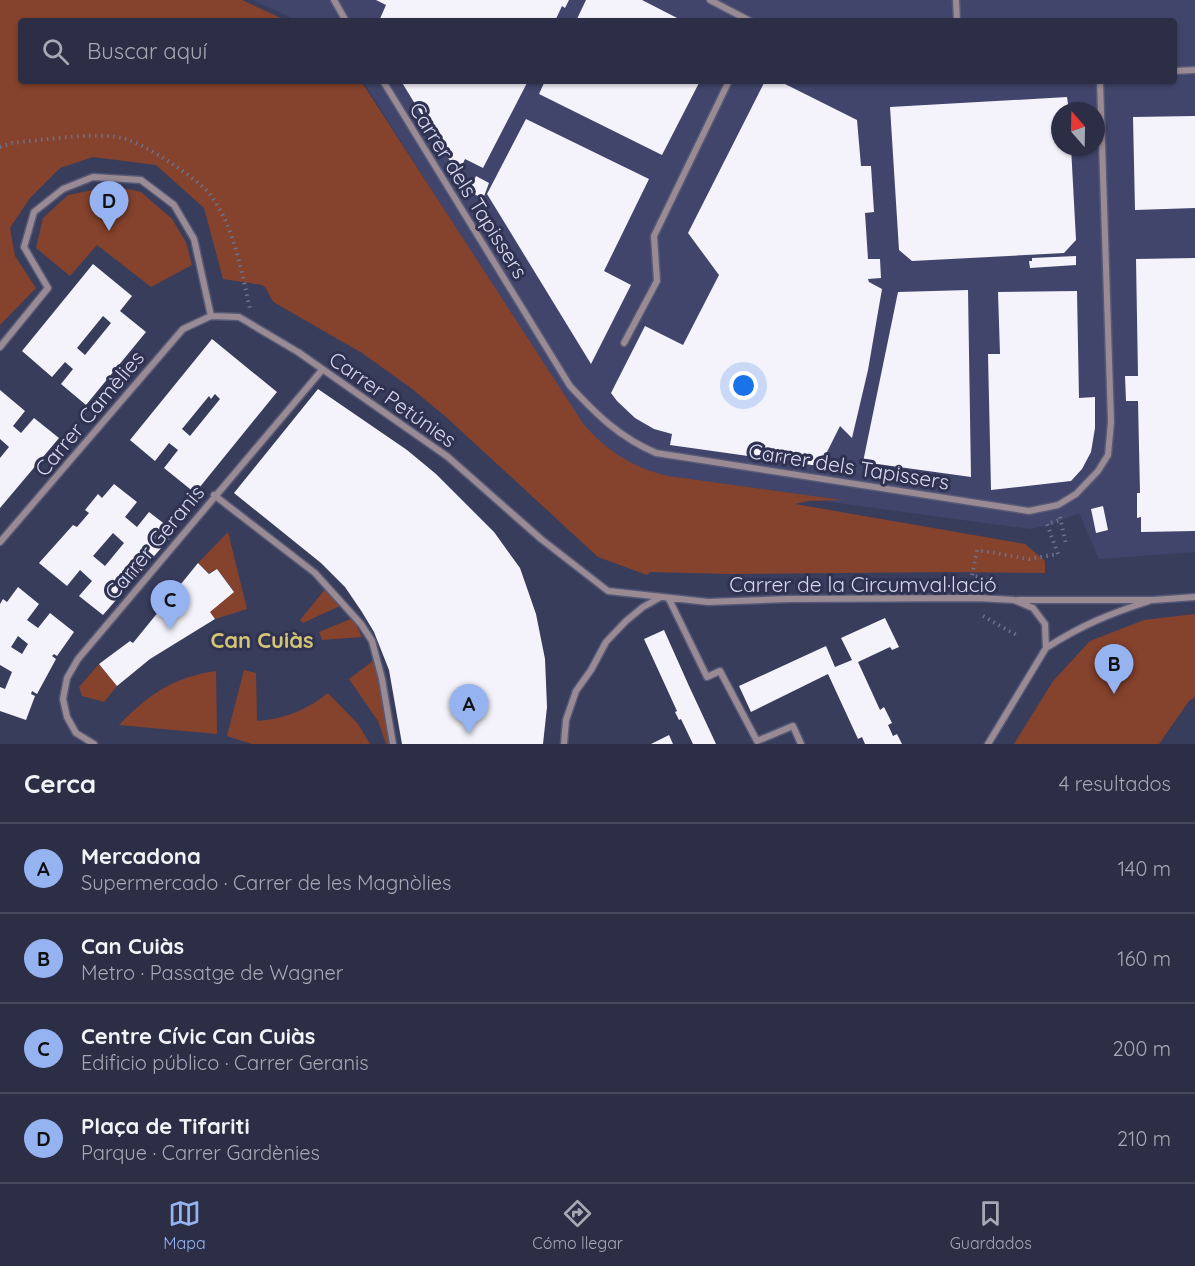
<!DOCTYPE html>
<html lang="es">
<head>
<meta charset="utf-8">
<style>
	:root { --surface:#2b2e45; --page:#373a50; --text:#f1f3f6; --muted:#a6a8b3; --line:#474a5e; --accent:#95b2f1 }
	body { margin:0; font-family:Quicksand,sans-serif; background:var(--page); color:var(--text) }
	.compass { position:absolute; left:1051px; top:102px; width:54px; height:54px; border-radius:50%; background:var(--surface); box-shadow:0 2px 4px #0004; rotate:340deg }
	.you { position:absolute; left:744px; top:386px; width:21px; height:21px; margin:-15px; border:4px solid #fff; border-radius:50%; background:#1a73e8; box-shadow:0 0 0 9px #1a73e833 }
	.badge { display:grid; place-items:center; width:39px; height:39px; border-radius:50%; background:var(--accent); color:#111; font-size:20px; font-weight:700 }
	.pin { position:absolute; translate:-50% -50px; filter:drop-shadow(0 2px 3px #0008) }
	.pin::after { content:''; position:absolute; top:32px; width:21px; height:18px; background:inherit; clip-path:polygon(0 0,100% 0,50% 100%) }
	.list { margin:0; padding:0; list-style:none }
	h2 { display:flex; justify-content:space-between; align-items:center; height:78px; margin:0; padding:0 24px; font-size:26px }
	h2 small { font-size:20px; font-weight:400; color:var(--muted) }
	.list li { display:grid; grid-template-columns:39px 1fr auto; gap:18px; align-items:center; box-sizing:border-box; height:90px; padding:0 24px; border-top:2px solid var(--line) }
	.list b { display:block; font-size:22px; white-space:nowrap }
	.list p { margin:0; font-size:20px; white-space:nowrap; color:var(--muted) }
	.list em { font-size:20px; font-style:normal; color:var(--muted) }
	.icon { flex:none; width:33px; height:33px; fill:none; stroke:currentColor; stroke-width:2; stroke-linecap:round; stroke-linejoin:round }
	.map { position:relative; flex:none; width:1195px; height:744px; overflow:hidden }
	.search { position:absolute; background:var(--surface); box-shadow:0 2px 4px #0004; left:18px; right:18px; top:18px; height:66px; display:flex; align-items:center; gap:15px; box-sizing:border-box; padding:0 21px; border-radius:6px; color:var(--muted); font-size:22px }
	.sheet { height:438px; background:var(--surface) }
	nav { display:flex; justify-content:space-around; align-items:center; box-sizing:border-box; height:84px; border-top:2px solid var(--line); background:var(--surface); font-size:16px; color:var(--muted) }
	nav a { display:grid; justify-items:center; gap:3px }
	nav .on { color:var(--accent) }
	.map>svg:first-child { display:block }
	.built { fill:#41456b; fill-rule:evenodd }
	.green { fill:#85422c }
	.building { fill:#f4f2fa; fill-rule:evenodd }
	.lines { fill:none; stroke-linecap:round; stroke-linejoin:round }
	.street-casing { stroke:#555976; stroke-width:9 }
	.path { stroke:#6d718c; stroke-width:4; stroke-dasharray:1.5 4.5; stroke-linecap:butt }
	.street { stroke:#9a8a94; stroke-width:6 }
	.labels { text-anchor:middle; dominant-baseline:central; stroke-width:6; stroke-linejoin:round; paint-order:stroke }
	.street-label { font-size:21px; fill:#d5d8ec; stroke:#2f3251 }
	.neighbourhood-label { font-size:22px; font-weight:bold; fill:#d3c476; stroke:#2f3251 }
</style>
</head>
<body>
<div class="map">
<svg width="1195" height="744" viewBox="0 0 1195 744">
	<rect width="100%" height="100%" fill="#393d5c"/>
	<path class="built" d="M253,0H1195V552L1099,559L1079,513L1052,524L1030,529L845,504L606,467L363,81H1174V21H298ZM1060,111H1096V147H1060Z"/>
	<path class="green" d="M0,0H242L287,21H21V81H361L582,422C605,450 633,468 668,476L842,500L809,501L795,504L1025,544L1045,561V573L947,572L730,574L650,572L647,575L598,557L446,417L411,388L362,353L275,303C269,298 269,289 262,285L223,279L204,208L156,165L93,157L60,168L30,198L10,228L15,256L36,288L0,325Z
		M113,186L141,192L172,219L186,242L192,265L151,287L97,245L70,276L36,248L43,218L68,195Z
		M228,532L247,609L215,619L210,612L234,591L217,569L209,573L198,563Z
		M327,587L342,605L303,623L300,620Z
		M1195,614V697L1189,701L1159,744H1014L1053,681L1090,641L1144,620Z
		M353,618L362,637L322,640L319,632Z
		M373,661L379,679L390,744H386L378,721L349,679Z
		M99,664L117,686L104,702L82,696L79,687Z
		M244,670L256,673L257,721C284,719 307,710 328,693L358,724L370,744H252L227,736Z
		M216,671L217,734L119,725C148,695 173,677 216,671Z"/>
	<path class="building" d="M376,0H569L565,8L562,6L555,21H379L386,5Z
		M586,0H642L683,21H576Z
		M401,81H528L483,168L465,159L458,174Z
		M545,81H700L662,155L539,94Z
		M765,81H779L857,120L861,166H871L874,212L865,213L868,259H880L881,278L868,279L869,282L882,289L868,370L852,438L840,426L825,456L822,455L819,466L670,445L672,434L654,429L635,418L617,401L611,393L645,326L683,345L719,275L688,233Z
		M1067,97L1069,111H1060V147H1071L1076,240L1064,253L912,261L899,250L890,107Z
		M1195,116V208L1135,210L1133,117Z
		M526,119L649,179L604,271L631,285L591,364L487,194Z
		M476,176L489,183L483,199L469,191Z
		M1076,256V265L1030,268L1029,261H1032V258Z
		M1195,258V531L1141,532V517L1137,518V493H1140L1138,401H1126L1125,376H1138L1136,259Z
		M93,264L132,296L120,311L146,332L86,405L61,384L73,369L65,362L52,377L22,351ZM103,316L111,323L85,355L77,348Z
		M968,290L971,477L863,462L898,292Z
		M1077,291L1079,398L1095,397V428L1091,452L1082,469L1071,481L991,490L988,354H1000L998,292Z
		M212,339L277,392L195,493L164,468L178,450L169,443L155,461L130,440ZM215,394L220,399L190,436L182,429L209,396L211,399Z
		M318,389L407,450L436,474L494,532L520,568L536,614L545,659L547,707L543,744H402L389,670L374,632L362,612L345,587L321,563L234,493Z
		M0,390L25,411L13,426L21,433L34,418L59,438L0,508V458L9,447L0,439Z
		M114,484L137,502L125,517L137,527L149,512L175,532L103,615L79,596L92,581L80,570L67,586L39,563L73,525L77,527L89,513L85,510L98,494L102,498ZM113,533L124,543L105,566L93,556Z
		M1103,506L1108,530L1096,533L1091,509Z
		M198,563L209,574L217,569L234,592L210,612L215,619L150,659L117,686L99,664L130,641L133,643Z
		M18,587L39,604L27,620L38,628L50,613L74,632L57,656L54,654L52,656L56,659L37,694L32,691L31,694L35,696L26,720L0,711V687L5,689L12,672L0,665V604L3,599L7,602ZM18,636L28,644L22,654L11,647Z
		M885,618L899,647L892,650L890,647L858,662L880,710L884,707L892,723L888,725L893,736L897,734L902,744H865L862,737L858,739L828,674L751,712L739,686L826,646L835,667L852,660L841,638Z
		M664,630L689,686L716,744H693L681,719L679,720L675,712L677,711L644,639Z
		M669,735L673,744H651Z"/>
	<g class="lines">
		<g class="street-casing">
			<path id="street" d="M334,0L346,21
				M710,0L750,21
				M956,0L957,21
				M1174,71L1195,70
				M383,81L570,386C597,415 619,437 656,453L1029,511L1058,505L1076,494L1098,471L1108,455L1111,422L1100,81
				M624,343L657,281L654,236L729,81
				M0,347L48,288L24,247L34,212L63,189L93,177L141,180L174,205L194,239L211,316
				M214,495L315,573L361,624L372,641L382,679L393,744
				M0,542L183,329L211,316L239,317L298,352L448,457L541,539L608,591L708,602L788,599L978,598L1014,600L1033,608L1045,624L1046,648L988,744
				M669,599L707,677L720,671L757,741L793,726L801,744
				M1018,600H1153L1195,597
				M1046,648C1082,625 1109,614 1149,601
				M94,744L76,733L67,717L63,699L67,678L78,659L322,370
				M564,744L566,720L576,691L591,670L606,642L626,621L643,607L659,598"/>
		</g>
		<path class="path" d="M0,147L12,143C42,140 98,131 126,139C143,145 159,155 174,165C187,174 202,184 212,197C234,227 242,274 250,309
			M1060,517L1066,545
			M989,585L988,578L972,576L977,550L1029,559L1058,554L1047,524L1060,520
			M983,616L1018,636"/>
		<use href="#street" class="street"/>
	</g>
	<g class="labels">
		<g class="street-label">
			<text transform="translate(469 190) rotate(58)">Carrer dels Tapissers</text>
			<text transform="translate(393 399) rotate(35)">Carrer Petúnies</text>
			<text transform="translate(89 413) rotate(-50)">Carrer Camèlies</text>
			<text transform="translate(849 466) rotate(9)">Carrer dels Tapissers</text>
			<text transform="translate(154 542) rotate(-50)">Carrer Geranis</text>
			<text x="863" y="584">Carrer de la Circumval·lació</text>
		</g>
		<g class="neighbourhood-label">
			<text x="262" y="640">Can Cuiàs</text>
		</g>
	</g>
</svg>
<svg class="compass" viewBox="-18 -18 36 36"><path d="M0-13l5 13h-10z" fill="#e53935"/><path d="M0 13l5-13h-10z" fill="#a6a8b3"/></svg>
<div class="you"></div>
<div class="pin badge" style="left:469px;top:734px">A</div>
<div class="pin badge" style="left:1114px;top:694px">B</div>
<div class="pin badge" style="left:170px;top:630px">C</div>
<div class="pin badge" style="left:109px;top:231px">D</div>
<div class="search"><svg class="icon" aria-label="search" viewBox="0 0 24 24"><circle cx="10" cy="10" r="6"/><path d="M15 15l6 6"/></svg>Buscar aquí</div>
</div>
<section class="sheet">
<h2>Cerca<small>4 resultados</small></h2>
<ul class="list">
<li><span class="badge">A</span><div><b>Mercadona</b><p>Supermercado · Carrer de les Magnòlies</p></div><em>140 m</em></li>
<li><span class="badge">B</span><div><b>Can Cuiàs</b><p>Metro · Passatge de Wagner</p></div><em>160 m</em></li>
<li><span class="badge">C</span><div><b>Centre Cívic Can Cuiàs</b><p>Edificio público · Carrer Geranis</p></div><em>200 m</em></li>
<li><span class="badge">D</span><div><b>Plaça de Tifariti</b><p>Parque · Carrer Gardènies</p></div><em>210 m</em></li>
</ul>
</section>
<nav>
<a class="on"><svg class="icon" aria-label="map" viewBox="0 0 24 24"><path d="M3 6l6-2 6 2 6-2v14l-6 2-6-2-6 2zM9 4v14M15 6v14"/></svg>Mapa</a>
<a><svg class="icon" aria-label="directions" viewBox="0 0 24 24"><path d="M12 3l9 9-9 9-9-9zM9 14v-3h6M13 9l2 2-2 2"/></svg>Cómo llegar</a>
<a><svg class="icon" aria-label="saved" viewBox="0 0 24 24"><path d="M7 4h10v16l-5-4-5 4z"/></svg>Guardados</a>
</nav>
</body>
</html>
